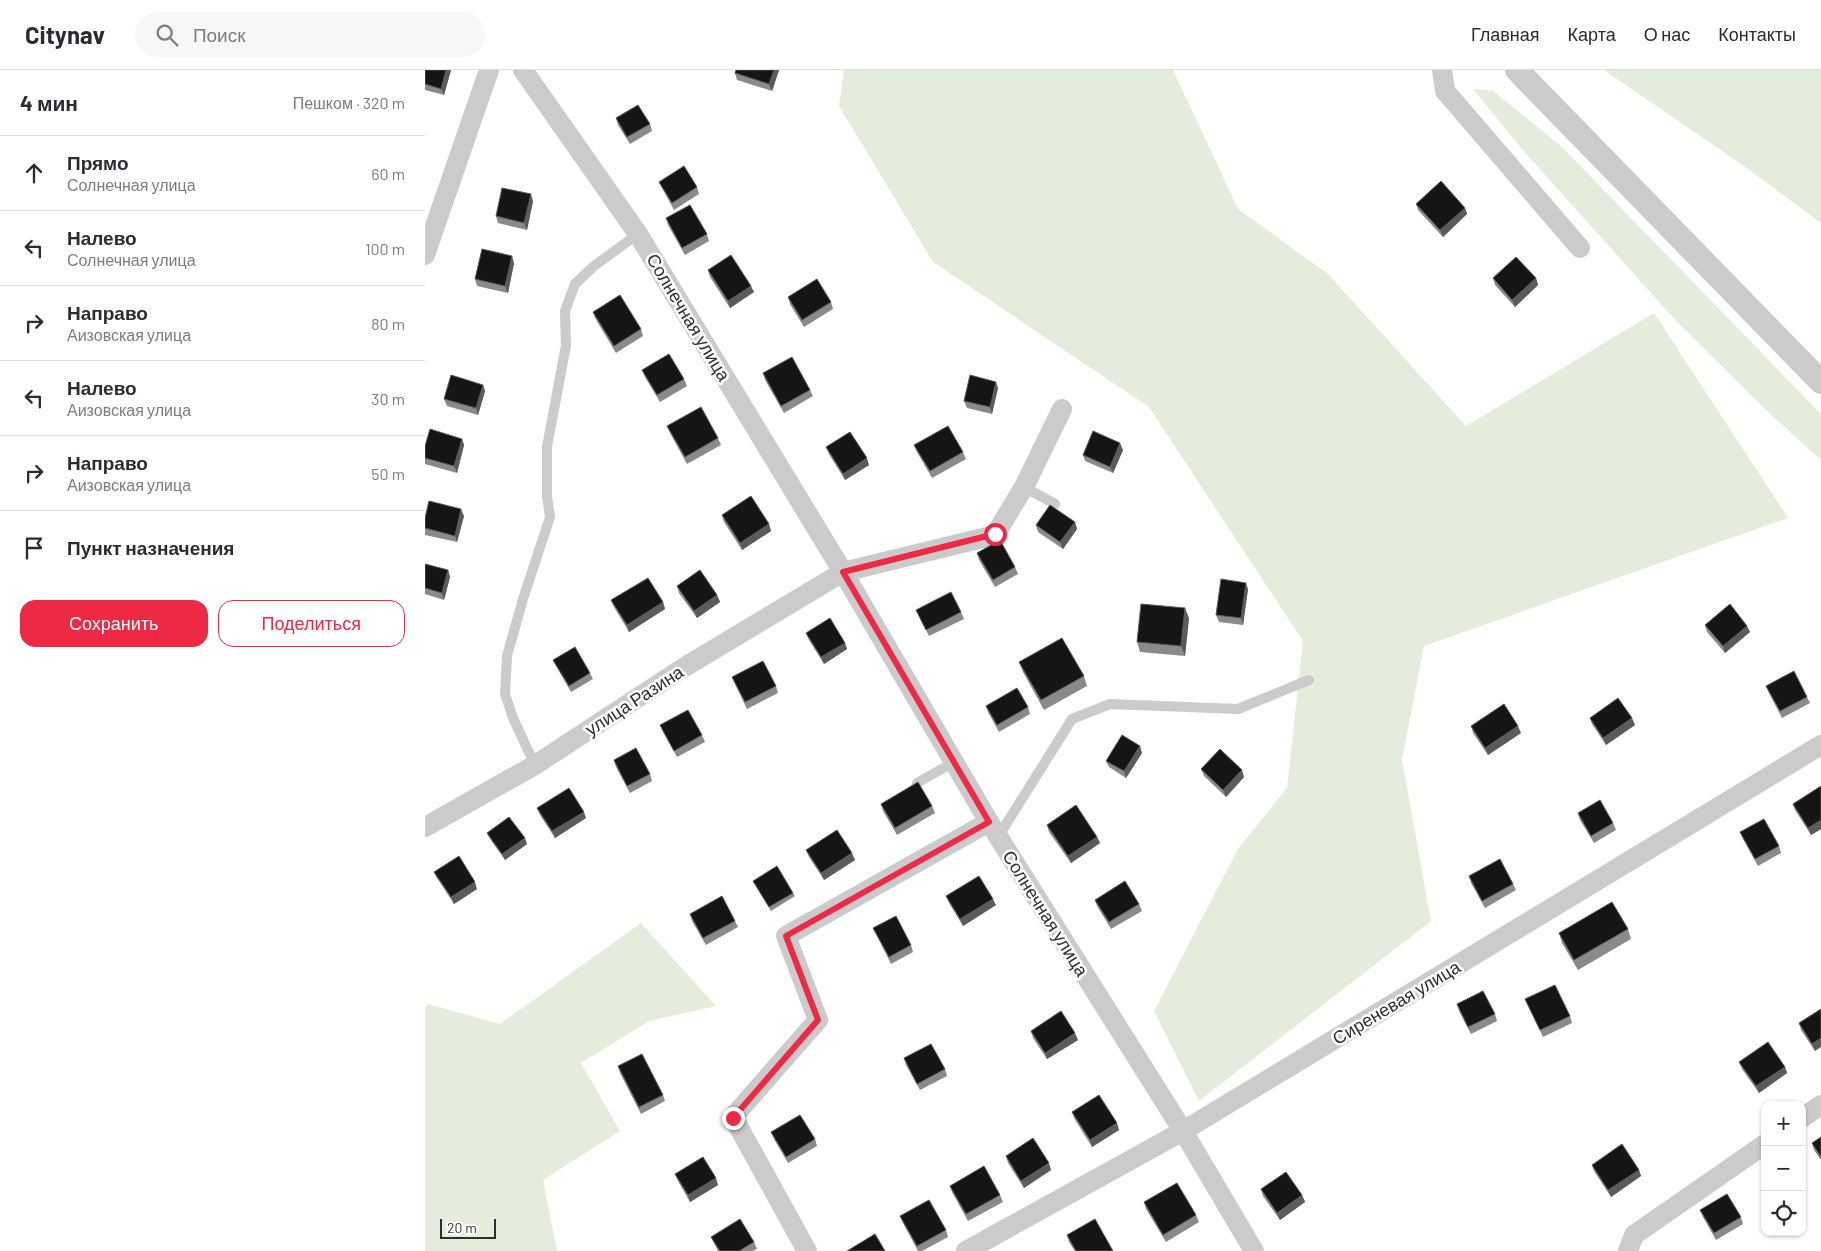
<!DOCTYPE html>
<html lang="ru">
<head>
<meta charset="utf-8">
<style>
	:root { --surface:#fff; --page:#f7f7f7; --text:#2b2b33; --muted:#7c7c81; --line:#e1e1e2; --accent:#ed2944 }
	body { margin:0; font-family:Barlow,sans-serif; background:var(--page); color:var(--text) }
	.controls { position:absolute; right:15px; bottom:15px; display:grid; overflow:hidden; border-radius:10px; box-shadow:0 1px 4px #0004 }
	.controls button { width:45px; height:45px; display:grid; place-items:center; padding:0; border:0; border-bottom:1px solid var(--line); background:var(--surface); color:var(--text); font:25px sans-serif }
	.scale { position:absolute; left:15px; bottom:12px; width:56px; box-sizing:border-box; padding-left:5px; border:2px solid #2e2e2e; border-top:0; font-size:14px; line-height:18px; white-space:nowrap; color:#2e2e2e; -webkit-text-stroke:4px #fff; paint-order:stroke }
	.stop { position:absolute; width:15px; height:15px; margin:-11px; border:4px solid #ed2944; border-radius:50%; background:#fff }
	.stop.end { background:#ed2944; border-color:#fff; box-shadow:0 1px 5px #0008 }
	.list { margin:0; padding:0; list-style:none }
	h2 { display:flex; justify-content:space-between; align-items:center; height:65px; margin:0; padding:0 20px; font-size:21px }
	h2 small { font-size:16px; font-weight:400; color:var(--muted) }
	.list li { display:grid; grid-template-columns:32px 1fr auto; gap:15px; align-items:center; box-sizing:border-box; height:75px; padding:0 20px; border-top:1px solid var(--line) }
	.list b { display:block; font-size:19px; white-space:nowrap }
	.list p { margin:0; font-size:16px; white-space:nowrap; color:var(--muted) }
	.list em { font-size:16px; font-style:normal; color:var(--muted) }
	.actions { display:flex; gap:10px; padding:15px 20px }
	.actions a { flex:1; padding:11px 0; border:1px solid var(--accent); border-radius:15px; text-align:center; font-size:18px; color:var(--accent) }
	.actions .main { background:var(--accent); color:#fff }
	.icon { flex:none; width:28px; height:28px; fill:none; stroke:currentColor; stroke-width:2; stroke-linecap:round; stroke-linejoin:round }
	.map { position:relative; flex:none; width:1396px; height:1181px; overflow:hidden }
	header { display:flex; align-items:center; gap:30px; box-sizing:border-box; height:70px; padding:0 25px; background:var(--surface); border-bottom:1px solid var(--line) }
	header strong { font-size:24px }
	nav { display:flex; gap:28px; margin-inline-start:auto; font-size:18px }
	.search { width:350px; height:45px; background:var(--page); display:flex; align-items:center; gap:12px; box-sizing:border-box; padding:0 18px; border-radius:28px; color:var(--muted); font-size:19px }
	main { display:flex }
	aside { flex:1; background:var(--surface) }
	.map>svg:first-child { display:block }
	.green { fill:#e6ecdb }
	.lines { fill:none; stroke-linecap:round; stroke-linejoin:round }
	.service { stroke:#cbcbcb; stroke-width:10 }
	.minor { stroke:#cbcbcb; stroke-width:20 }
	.tertiary { stroke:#cbcbcb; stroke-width:24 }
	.wall { fill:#8a8a8a }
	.shaded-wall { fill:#5b5b5b }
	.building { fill:#151515; stroke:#5b5b5b }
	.route { stroke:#ed2944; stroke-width:6 }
	.labels { text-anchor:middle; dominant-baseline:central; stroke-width:5; stroke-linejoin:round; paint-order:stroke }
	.street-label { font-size:18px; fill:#2e2e2e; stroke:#fff }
</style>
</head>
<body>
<header>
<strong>Citynav</strong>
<div class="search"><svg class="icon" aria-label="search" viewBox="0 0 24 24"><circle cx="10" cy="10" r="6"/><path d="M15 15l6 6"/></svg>Поиск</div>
<nav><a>Главная</a><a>Карта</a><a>О нас</a><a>Контакты</a></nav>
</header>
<main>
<aside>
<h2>4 мин<small>Пешком · 320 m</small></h2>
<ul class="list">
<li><svg class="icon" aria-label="ahead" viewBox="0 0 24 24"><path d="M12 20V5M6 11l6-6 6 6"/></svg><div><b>Прямо</b><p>Солнечная улица</p></div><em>60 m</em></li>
<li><svg class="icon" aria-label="left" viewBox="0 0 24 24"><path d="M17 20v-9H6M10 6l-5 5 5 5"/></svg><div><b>Налево</b><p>Солнечная улица</p></div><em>100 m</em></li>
<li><svg class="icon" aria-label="right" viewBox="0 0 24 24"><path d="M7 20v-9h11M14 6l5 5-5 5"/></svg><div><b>Направо</b><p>Аизовская улица</p></div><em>80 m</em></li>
<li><svg class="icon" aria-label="left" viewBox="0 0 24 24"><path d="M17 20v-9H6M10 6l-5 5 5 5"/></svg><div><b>Налево</b><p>Аизовская улица</p></div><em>30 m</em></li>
<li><svg class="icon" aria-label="right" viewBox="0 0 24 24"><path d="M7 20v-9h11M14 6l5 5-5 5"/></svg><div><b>Направо</b><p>Аизовская улица</p></div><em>50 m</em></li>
<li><svg class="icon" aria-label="arrive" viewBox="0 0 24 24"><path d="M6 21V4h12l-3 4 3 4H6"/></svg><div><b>Пункт назначения</b></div></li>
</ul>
<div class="actions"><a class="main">Сохранить</a><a>Поделиться</a></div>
</aside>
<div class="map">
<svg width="1396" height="1181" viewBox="0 0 1396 1181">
	<rect width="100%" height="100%" fill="#fff"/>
	<path class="green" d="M419,0H748L813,139L903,204L1041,356L1229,243L1363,448L999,576L977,690L1006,851L774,1031L729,941L813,779L862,718L878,571L724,337L508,192L414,36Z
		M1179,0H1396V153L1319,96Z
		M1048,19L1068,21L1136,76L1396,344V390L1343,342L1252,252L1096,78Z
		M216,853L291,936L224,951L156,993L195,1061L118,1110L132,1181H0V938L3,934L75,954Z"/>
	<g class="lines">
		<path class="service" d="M599,417L630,434
			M110,695L88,648L80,624L82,586L98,529L125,447L122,426V377L141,275L140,241L150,214L169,196L213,164
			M492,713L529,692
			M573,767L647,649L685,634L813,639L884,610"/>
		<path class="minor" d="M98,0L213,164L418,502L564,752L758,1061L829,1181
			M1017,0L1020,21L1155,178
			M0,185L64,0
			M0,757L110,695L258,598L418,502L570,465L599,417L637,339
			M1377,1048L1396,1035
			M382,1181L308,1047L393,950L361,866L564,752
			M541,1181L758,1061L1396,675
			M1203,1181L1209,1165L1340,1074"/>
		<path class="tertiary" d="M1092,0L1396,312"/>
	</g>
	<path class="wall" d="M0,0H26L19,25L0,20Z
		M311,0H354L347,21L312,10L310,3Z
		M191,48L225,54L227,61L205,74L193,55Z
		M234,112L272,117L274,124L249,140L237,118Z
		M108,131L102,160L73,153L71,146Z
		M991,134L1040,138L1042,144L1018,167L993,140Z
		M241,148L282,164L284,171L260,185L243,155Z
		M89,193L83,223L52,216L50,209Z
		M283,200L329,222L305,238L285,207Z
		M1068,208H1111L1113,215L1090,237L1070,215Z
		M363,227L406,232L408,239L379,257L365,234Z
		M168,242L216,259L218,266L191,283L170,248Z
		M217,300L259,309L262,316L235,332L220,307Z
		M338,303L385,320L388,326L359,343L340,310Z
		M58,315L60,321L53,345L22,336L19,329Z
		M573,318L567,344L542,338L539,331Z
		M242,356L293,368L296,375L262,394L245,363Z
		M37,369L39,375L32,403L0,394V376Z
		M489,375L538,382L541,389L507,408L492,382Z
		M401,377L444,395L420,410L404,384Z
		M698,380L688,403L660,391L658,385Z
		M297,445L344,454L346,461L317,480L299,452Z
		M39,446L32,472L0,465V448Z
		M650,452L652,459L638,479L613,462L611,455Z
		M552,483L590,497L593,504L570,517L554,490Z
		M0,494L23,500L25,507L19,530L0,524Z
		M252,516L292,525L295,532L272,548L254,523Z
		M823,519L818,555L794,552L791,545Z
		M186,530L238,532L240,539L204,562L189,537Z
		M491,540L536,542L539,549L504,566Z
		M764,548L760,586L715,582L712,572Z
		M1280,555L1322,556L1325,562L1300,583L1282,562Z
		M381,563L420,573L422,579L399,594L384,570Z
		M128,590L165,603L168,609L146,622L131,596Z
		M594,592L659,606L662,616L619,640L598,602Z
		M307,607L351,616L353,623L322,639L310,614Z
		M1341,616L1382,627L1385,633L1357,648L1344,623Z
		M561,636L603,637L605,644L574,662L563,642Z
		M1165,648L1210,655L1181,675L1167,654Z
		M235,655L277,665L280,672L252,687L238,662Z
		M1046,656L1096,663L1063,685L1048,663Z
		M717,683L701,708L684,697L681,691Z
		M189,690L225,704L227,711L205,723L191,697Z
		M776,699L819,707L801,727L779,706Z
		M1396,716V759L1386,765L1370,740L1368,734Z
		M456,734L507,736L510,743L472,765L458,741Z
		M112,738L161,748L130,768L115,745Z
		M1153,743L1188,753L1191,760L1169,773L1155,750Z
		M622,755L672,767L675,773L646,793L624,762Z
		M1315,762L1354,776L1356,783L1333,796L1318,769Z
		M62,763L102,774L80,790L65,769Z
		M381,780L430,790L399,810L384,787Z
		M9,802L52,819L29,834L12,808Z
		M1044,806L1088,814L1091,820L1060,838L1046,813Z
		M328,811L368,823L370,826L346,841Z
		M521,826L571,835L538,856L524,833Z
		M670,830L714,834L717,841L686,859L672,836Z
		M265,844L310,851L313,857L281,875L267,851Z
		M448,858L486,875L488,882L466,894Z
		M1203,859L1206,869L1153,900L1137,873L1134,863Z
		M1100,929L1145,946L1147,953L1118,967Z
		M1032,934L1070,944L1072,951L1046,964L1034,941Z
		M1396,939L1390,981L1376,960L1374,953Z
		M606,961L653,970L622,989L608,968Z
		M479,988L520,999L522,1006L495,1020L481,995Z
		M1314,992L1360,997L1362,1003L1334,1023L1317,999Z
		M193,996L238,1025L240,1031L216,1044L195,1003Z
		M647,1042L694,1060L667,1077L649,1048Z
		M346,1062L390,1069L392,1076L363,1093L349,1069Z
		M1396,1067V1090L1389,1080L1387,1073Z
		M581,1086L626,1100L599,1118L583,1093Z
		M1167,1095L1214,1100L1216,1106L1186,1127L1169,1101Z
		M250,1104L293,1115L265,1132L253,1111Z
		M525,1116L575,1125L578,1132L543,1151L527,1122Z
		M836,1119L877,1125L880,1132L855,1150L838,1126Z
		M719,1132L771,1145L774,1152L741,1172L721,1139Z
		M1275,1140L1316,1147L1318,1154L1291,1170L1278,1147Z
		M475,1146L521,1160L523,1167L497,1181H493L478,1153Z
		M642,1165L688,1181H650L644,1172Z
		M286,1167L329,1172L332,1179L328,1181H293Z"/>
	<path class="shaded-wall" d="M21,0H26L19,25L16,19Z
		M349,0H354L347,21L344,14Z
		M106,124L108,131L102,160L99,153Z
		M1040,138L1042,144L1018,167L1015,160Z
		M87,186L89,193L83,223L80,216Z
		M1111,208L1113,215L1090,237L1087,230Z
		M326,216L329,222L305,238L303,231Z
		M571,312L573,318L567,344L565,337Z
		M58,315L60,321L53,345L51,338Z
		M37,369L39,375L32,403L29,396Z
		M695,373L698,380L688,403L685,397Z
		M442,388L444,395L420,410L418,404Z
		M36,439L39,446L32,472L30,466Z
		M650,452L652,459L638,479L635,472Z
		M344,454L346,461L317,480L315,473Z
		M23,500L25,507L19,530L17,523Z
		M821,513L823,519L818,555L816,548Z
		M292,525L295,532L272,548L269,541Z
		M238,532L240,539L204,562L202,555Z
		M760,538L764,548L760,586L756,576Z
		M1322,556L1325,562L1300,583L1298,576Z
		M420,573L422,579L399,594L396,587Z
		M1207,648L1210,655L1181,675L1178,668Z
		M1093,656L1096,663L1063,685L1060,678Z
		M715,676L717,683L701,708L699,701Z
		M817,700L819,707L801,727L798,720Z
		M159,742L161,748L130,768L127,761Z
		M1396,750V759L1386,765L1383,758Z
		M672,767L675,773L646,793L643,786Z
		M100,768L102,774L80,790L77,784Z
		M427,783L430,790L399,810L396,803Z
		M50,812L52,819L29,834L26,827Z
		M568,829L571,835L538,856L535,849Z
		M650,963L653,970L622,989L620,983Z
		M1396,968V977L1390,981L1387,974Z
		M1360,997L1362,1003L1334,1023L1331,1016Z
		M692,1053L694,1060L667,1077L665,1070Z
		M624,1093L626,1100L599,1118L596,1111Z
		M1214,1100L1216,1106L1186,1127L1183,1120Z
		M291,1108L293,1115L265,1132L263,1125Z
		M877,1125L880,1132L855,1150L852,1143Z"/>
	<path class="building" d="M0,0H21L16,19L0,14Z
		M311,0H349L344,14L310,3Z
		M213,35L225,54L202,67L191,48Z
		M259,96L272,117L247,133L234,112Z
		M1016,111L1040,138L1015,160L991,134Z
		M77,118L106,124L99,153L71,146Z
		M265,135L282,164L257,178L241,148Z
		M57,179L87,186L80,216L50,209Z
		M306,185L326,216L303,231L283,200Z
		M1091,187L1111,208L1087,230L1068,208Z
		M392,209L406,232L377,250L363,227Z
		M195,225L216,259L189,276L168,242Z
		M244,284L259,309L232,325L217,300Z
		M367,287L385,320L356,336L338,303Z
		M26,305L58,315L51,338L19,329Z
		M545,305L571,312L565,337L539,331Z
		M276,337L293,368L260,387L242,356Z
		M523,356L538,382L505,401L489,375Z
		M5,359L37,369L29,396L0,388V376Z
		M668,361L695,373L685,397L658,385Z
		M425,362L442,388L418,404L401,377Z
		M326,426L344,454L315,473L297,445Z
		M4,431L36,439L30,466L0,458V448Z
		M625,435L650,452L635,472L611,455Z
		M575,470L590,497L568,510L552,483Z
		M0,494L23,500L17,523L0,518Z
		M275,500L292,525L269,541L252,516Z
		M223,508L238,532L202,555L186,530Z
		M796,509L821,513L816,548L791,545Z
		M526,522L536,542L501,560L491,540Z
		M716,534L760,538L756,576L712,572Z
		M1305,534L1322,556L1298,576L1280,555Z
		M405,548L420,573L396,587L381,563Z
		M637,568L659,606L616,630L594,592Z
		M150,577L165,603L144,616L128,590Z
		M338,591L351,616L320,632L307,607Z
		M1369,601L1382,627L1355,641L1341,616Z
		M592,618L603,637L572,655L561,636Z
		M1193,628L1207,648L1178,668L1165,648Z
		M1079,634L1093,656L1060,678L1046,656Z
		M263,640L277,665L249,681L235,655Z
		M697,665L715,676L699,701L681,691Z
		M211,678L225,704L202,716L189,690Z
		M795,679L817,700L798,720L776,699Z
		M493,712L507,736L470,758L456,734Z
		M1396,716V750L1383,758L1368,734Z
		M144,718L159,742L127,761L112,738Z
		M1175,730L1188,753L1166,766L1153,743Z
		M651,735L672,767L643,786L622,755Z
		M84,747L100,768L77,784L62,763Z
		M1339,749L1354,776L1330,789L1315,762Z
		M412,760L427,783L396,803L381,780Z
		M34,786L50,812L26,827L9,802Z
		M1075,789L1088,814L1057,831L1044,806Z
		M352,796L368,823L344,837L328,811Z
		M554,806L568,829L535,849L521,826Z
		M700,811L714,834L684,852L670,830Z
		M297,826L310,851L278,868L265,844Z
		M1187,832L1203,859L1149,890L1134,863Z
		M471,846L486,875L464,887L448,858Z
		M1130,915L1145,946L1115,960L1100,929Z
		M1058,921L1070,944L1043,957L1032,934Z
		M1396,939V968L1387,974L1374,953Z
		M636,941L650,963L620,983L606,961Z
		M1343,972L1360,997L1331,1016L1314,992Z
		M506,974L520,999L492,1014L479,988Z
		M217,984L238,1025L214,1037L193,996Z
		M674,1025L692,1053L665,1070L647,1042Z
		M375,1045L390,1069L361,1087L346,1062Z
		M1396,1067V1087L1387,1073Z
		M608,1068L624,1093L596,1111L581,1086Z
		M1197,1074L1214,1100L1183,1120L1167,1095Z
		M278,1087L291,1108L263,1125L250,1104Z
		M559,1096L575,1125L541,1144L525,1116Z
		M861,1102L877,1125L852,1143L836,1119Z
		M752,1113L771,1145L738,1165L719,1132Z
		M1302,1124L1316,1147L1289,1163L1275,1140Z
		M504,1130L521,1160L492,1176L475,1146Z
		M315,1149L329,1172L314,1181H295L286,1167Z
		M670,1149L688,1181H651L642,1165Z
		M450,1164L460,1181H422Z"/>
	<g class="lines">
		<path class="route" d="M308,1048L393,950L361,866L564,752L418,502L570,464"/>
	</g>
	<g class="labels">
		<g class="street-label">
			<text transform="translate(264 247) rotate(59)">Солнечная улица</text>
			<text transform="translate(209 630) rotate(-33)">улица Разина</text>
			<text transform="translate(621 843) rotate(58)">Солнечная улица</text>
			<text transform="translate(971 932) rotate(-31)">Сиреневая улица</text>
		</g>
	</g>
</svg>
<div class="controls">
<button>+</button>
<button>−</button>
<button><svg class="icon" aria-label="locate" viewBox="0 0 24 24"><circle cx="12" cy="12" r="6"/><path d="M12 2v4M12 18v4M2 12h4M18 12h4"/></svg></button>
</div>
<div class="scale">20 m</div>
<div class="stop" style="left:570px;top:464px"></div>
<div class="stop end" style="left:308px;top:1048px"></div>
</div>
</main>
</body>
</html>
